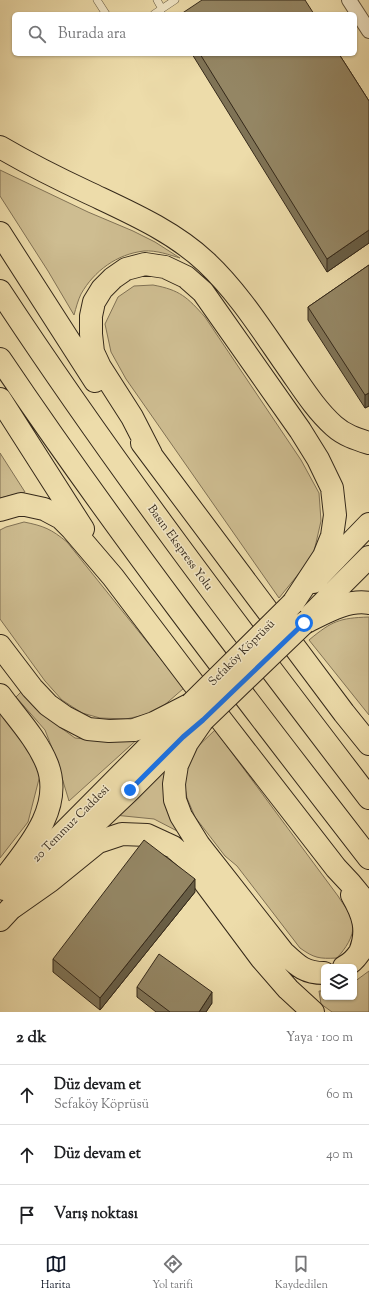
<!DOCTYPE html>
<html lang="tr">
<head>
<meta charset="utf-8">
<style>
	:root { --surface:#fff; --page:#f6f6f6; --text:#202124; --muted:#757577; --line:#e0e0e0; --accent:#111827 }
	body { margin:0; font-family:"Sorts Mill Goudy",serif; background:var(--page); color:var(--text) }
	.controls { position:absolute; right:12px; bottom:12px; display:grid; overflow:hidden; border-radius:6px; box-shadow:0 1px 3px #0004 }
	.controls button { width:36px; height:36px; display:grid; place-items:center; padding:0; border:0; border-bottom:1px solid var(--line); background:var(--surface); color:var(--text); font:20px sans-serif }
	.stop { position:absolute; width:12px; height:12px; margin:-9px; border:3px solid #1a73e8; border-radius:50%; background:#fff }
	.stop.end { background:#1a73e8; border-color:#fff; box-shadow:0 1px 4px #0008 }
	.list { margin:0; padding:0; list-style:none }
	h2 { display:flex; justify-content:space-between; align-items:center; height:52px; margin:0; padding:0 16px; font-size:17px }
	h2 small { font-size:13px; font-weight:400; color:var(--muted) }
	.list li { display:grid; grid-template-columns:26px 1fr auto; gap:12px; align-items:center; box-sizing:border-box; height:60px; padding:0 16px; border-top:1px solid var(--line) }
	.list b { display:block; font-size:15px; white-space:nowrap }
	.list p { margin:0; font-size:13px; white-space:nowrap; color:var(--muted) }
	.list em { font-size:13px; font-style:normal; color:var(--muted) }
	.icon { flex:none; width:22px; height:22px; fill:none; stroke:currentColor; stroke-width:2; stroke-linecap:round; stroke-linejoin:round }
	.map { position:relative; flex:none; width:369px; height:1012px; overflow:hidden }
	.search { position:absolute; background:var(--surface); box-shadow:0 1px 3px #0004; left:12px; right:12px; top:12px; height:44px; display:flex; align-items:center; gap:10px; box-sizing:border-box; padding:0 14px; border-radius:6px; color:var(--muted); font-size:15px }
	.sheet { height:232px; background:var(--surface) }
	nav { display:flex; justify-content:space-around; align-items:center; box-sizing:border-box; height:56px; border-top:1px solid var(--line); background:var(--surface); font-size:11px; color:var(--muted) }
	nav a { display:grid; justify-items:center; gap:2px }
	nav .on { color:var(--accent) }
	.map>svg:first-child { display:block }
	.green { fill:#cebd91; stroke:#817255 }
	.lines { fill:none; stroke-linecap:round; stroke-linejoin:round }
	.service-casing { stroke:#62553d; stroke-width:8 }
	.minor-casing { stroke:#62553d; stroke-width:16 }
	.primary-casing { stroke:#342819; stroke-width:24 }
	.motorway-casing { stroke:#342819; stroke-width:24 }
	.service { stroke:#f3e8c8; stroke-width:7 }
	.minor { stroke:#f3e8c8; stroke-width:14 }
	.primary { stroke:#eddcaa; stroke-width:22 }
	.motorway { stroke:#eddcaa; stroke-width:22 }
	.primary-bridge-casing { stroke:#342819; stroke-width:24; stroke-linecap:butt }
	.primary-bridge { stroke:#eddcaa; stroke-width:22 }
	.wall { fill:#7f7356; stroke:#342819 }
	.shaded-wall { fill:#685e46; stroke:#342819 }
	.building { fill:#948664; stroke:#342819 }
	.route { stroke:#1a73e8; stroke-width:5 }
	.labels { text-anchor:middle; dominant-baseline:central; stroke-width:3; stroke-linejoin:round; paint-order:stroke }
	.street-label { font-size:12px; fill:#342819; stroke:#f3e8c8 }
</style>
</head>
<body>
<div class="map">
<svg width="369" height="1012" viewBox="0 0 369 1012">
	<rect width="100%" height="100%" fill="#eddcaa"/>
	<filter id="stains"><feTurbulence type="fractalNoise" baseFrequency=".005" numOctaves="4"/><feColorMatrix values="0 0 0 0 .2 0 0 0 0 .09 0 0 0 0 .02 0 0 0 .5 -.17"/></filter>
	<radialGradient id="worn" r=".72"><stop offset=".6" stop-color="#630" stop-opacity="0"/><stop offset="1" stop-color="#630" stop-opacity=".3"/></radialGradient>
	<path class="green" d="M0,170L88,212L133,231L155,242L180,258C170,255 156,250 144,251C117,254 94,271 81,294C78,300 76,308 74,315L48,271L0,196Z
		M153,285C180,290 187,297 205,317L301,460L319,493L321,521L313,556L279,598L126,379L111,352L105,324L118,297L134,286Z
		M0,453L25,492L0,498Z
		M24,522C44,526 51,529 67,542L184,688L161,708L149,714L126,719L100,718L82,713L62,700L45,681L0,619V530L6,527Z
		M369,617V715L309,640C332,621 339,618 369,617Z
		M23,690L46,717L75,738L106,741L141,736L69,801L56,758L45,730L16,697Z
		M0,703L23,735L40,775L28,822L0,858Z
		M215,730L338,896C343,904 352,915 353,924C354,937 345,949 337,958C319,959 314,958 300,948L237,866L225,856L195,817L187,798L183,778L191,753Z
		M164,767L166,799L181,833L154,819L114,815Z
		M369,971V1012H332L321,1004L319,991H324V997H354V982Z"/>
	<g class="lines">
		<g class="service-casing">
			<path id="service" d="M97,0L106,14
				M157,0L162,9
				M154,14L175,0"/>
		</g>
		<g class="minor-casing">
			<path id="minor" d="M349,0L369,31"/>
		</g>
		<g class="primary-casing">
			<path id="primary" d="M313,582L369,524
				M306,620L369,557
				M4,889L55,841L186,709
				M0,920L51,865L130,790L183,737L195,727"/>
		</g>
		<g class="motorway-casing">
			<path id="motorway" d="M0,147C29,164 59,179 89,193C129,212 173,231 206,262C239,293 263,332 289,369C303,389 316,410 334,426C344,435 356,439 369,443
				M0,233L95,381
				M0,291C115,466 242,632 369,798
				M0,359C116,531 242,694 369,858
				M0,399L83,529
				M142,443L344,713L369,744
				M151,454L132,417L100,367L93,352L91,334V316L94,302L102,289L113,278L126,269L145,264L165,267L186,277L203,292L300,430L318,459L332,488L335,515L332,536L324,556L293,603
				M0,510L21,504L44,509L61,518L72,529L113,577L222,721L336,868L350,883L369,906
				M304,623C323,614 347,599 369,603
				M0,646L32,688L48,705L65,717L88,729L109,731L134,730L154,723L191,704
				M0,695C16,717 37,739 47,764C65,809 25,851 0,884
				M203,720L187,743L177,765L174,784L175,800L181,816L199,845L283,952C297,965 304,973 324,973
				M13,907L50,881L98,842L122,834L147,835L173,847L188,860L261,958L288,989L313,1012
				M344,967C350,964 356,958 360,952C369,930 363,914 352,895"/>
		</g>
		<use href="#service" class="service"/>
		<use href="#minor" class="minor"/>
		<use href="#primary" class="primary"/>
		<use href="#motorway" class="motorway"/>
		<g class="primary-bridge-casing">
			<path id="primary-bridge" d="M191,704L293,603
				M203,720L304,623"/>
		</g>
		<use href="#primary-bridge" class="primary-bridge"/>
	</g>
	<path class="wall" d="M192,54H339L369,101V243L327,272Z
		M369,265V406L365,408L308,320V307Z
		M195,892L100,1010L53,972V959Z
		M137,987L212,1003L206,1012H156L137,997Z"/>
	<path class="shaded-wall" d="M369,230V243L327,272V259Z
		M369,393V406L365,408V395Z
		M195,879V892L100,1010V998Z
		M212,992V1003L206,1012H199Z"/>
	<path class="building" d="M202,0H305L314,14H181Z
		M200,54H339L369,101V230L327,259Z
		M369,265V393L365,395L308,307Z
		M144,840L195,879L100,998L53,959Z
		M159,954L212,992L199,1012H170L137,987Z"/>
	<g class="lines">
		<path class="route" d="M130,790L183,737L203,720L304,623"/>
	</g>
	<g class="labels">
		<g class="street-label">
			<text transform="translate(180 548) rotate(54)">Basın Ekspress Yolu</text>
			<text transform="translate(242 653) rotate(-45)">Sefaköy Köprüsü</text>
			<text transform="translate(71 824) rotate(-45)">20 Temmuz Caddesi</text>
		</g>
	</g>
	<rect width="100%" height="100%" filter="url(#stains)"/>
	<rect width="100%" height="100%" fill="url(#worn)"/>
</svg>
<div class="controls">
<button><svg class="icon" aria-label="layers" viewBox="0 0 24 24"><path d="M12 4l9 5-9 5-9-5zM3 14l9 5 9-5"/></svg></button>
</div>
<div class="stop" style="left:304px;top:623px"></div>
<div class="stop end" style="left:130px;top:790px"></div>
<div class="search"><svg class="icon" aria-label="search" viewBox="0 0 24 24"><circle cx="10" cy="10" r="6"/><path d="M15 15l6 6"/></svg>Burada ara</div>
</div>
<section class="sheet">
<h2>2 dk<small>Yaya · 100 m</small></h2>
<ul class="list">
<li><svg class="icon" aria-label="ahead" viewBox="0 0 24 24"><path d="M12 20V5M6 11l6-6 6 6"/></svg><div><b>Düz devam et</b><p>Sefaköy Köprüsü</p></div><em>60 m</em></li>
<li><svg class="icon" aria-label="ahead" viewBox="0 0 24 24"><path d="M12 20V5M6 11l6-6 6 6"/></svg><div><b>Düz devam et</b></div><em>40 m</em></li>
<li><svg class="icon" aria-label="arrive" viewBox="0 0 24 24"><path d="M6 21V4h12l-3 4 3 4H6"/></svg><div><b>Varış noktası</b></div></li>
</ul>
</section>
<nav>
<a class="on"><svg class="icon" aria-label="map" viewBox="0 0 24 24"><path d="M3 6l6-2 6 2 6-2v14l-6 2-6-2-6 2zM9 4v14M15 6v14"/></svg>Harita</a>
<a><svg class="icon" aria-label="directions" viewBox="0 0 24 24"><path d="M12 3l9 9-9 9-9-9zM9 14v-3h6M13 9l2 2-2 2"/></svg>Yol tarifi</a>
<a><svg class="icon" aria-label="saved" viewBox="0 0 24 24"><path d="M7 4h10v16l-5-4-5 4z"/></svg>Kaydedilen</a>
</nav>
</body>
</html>
